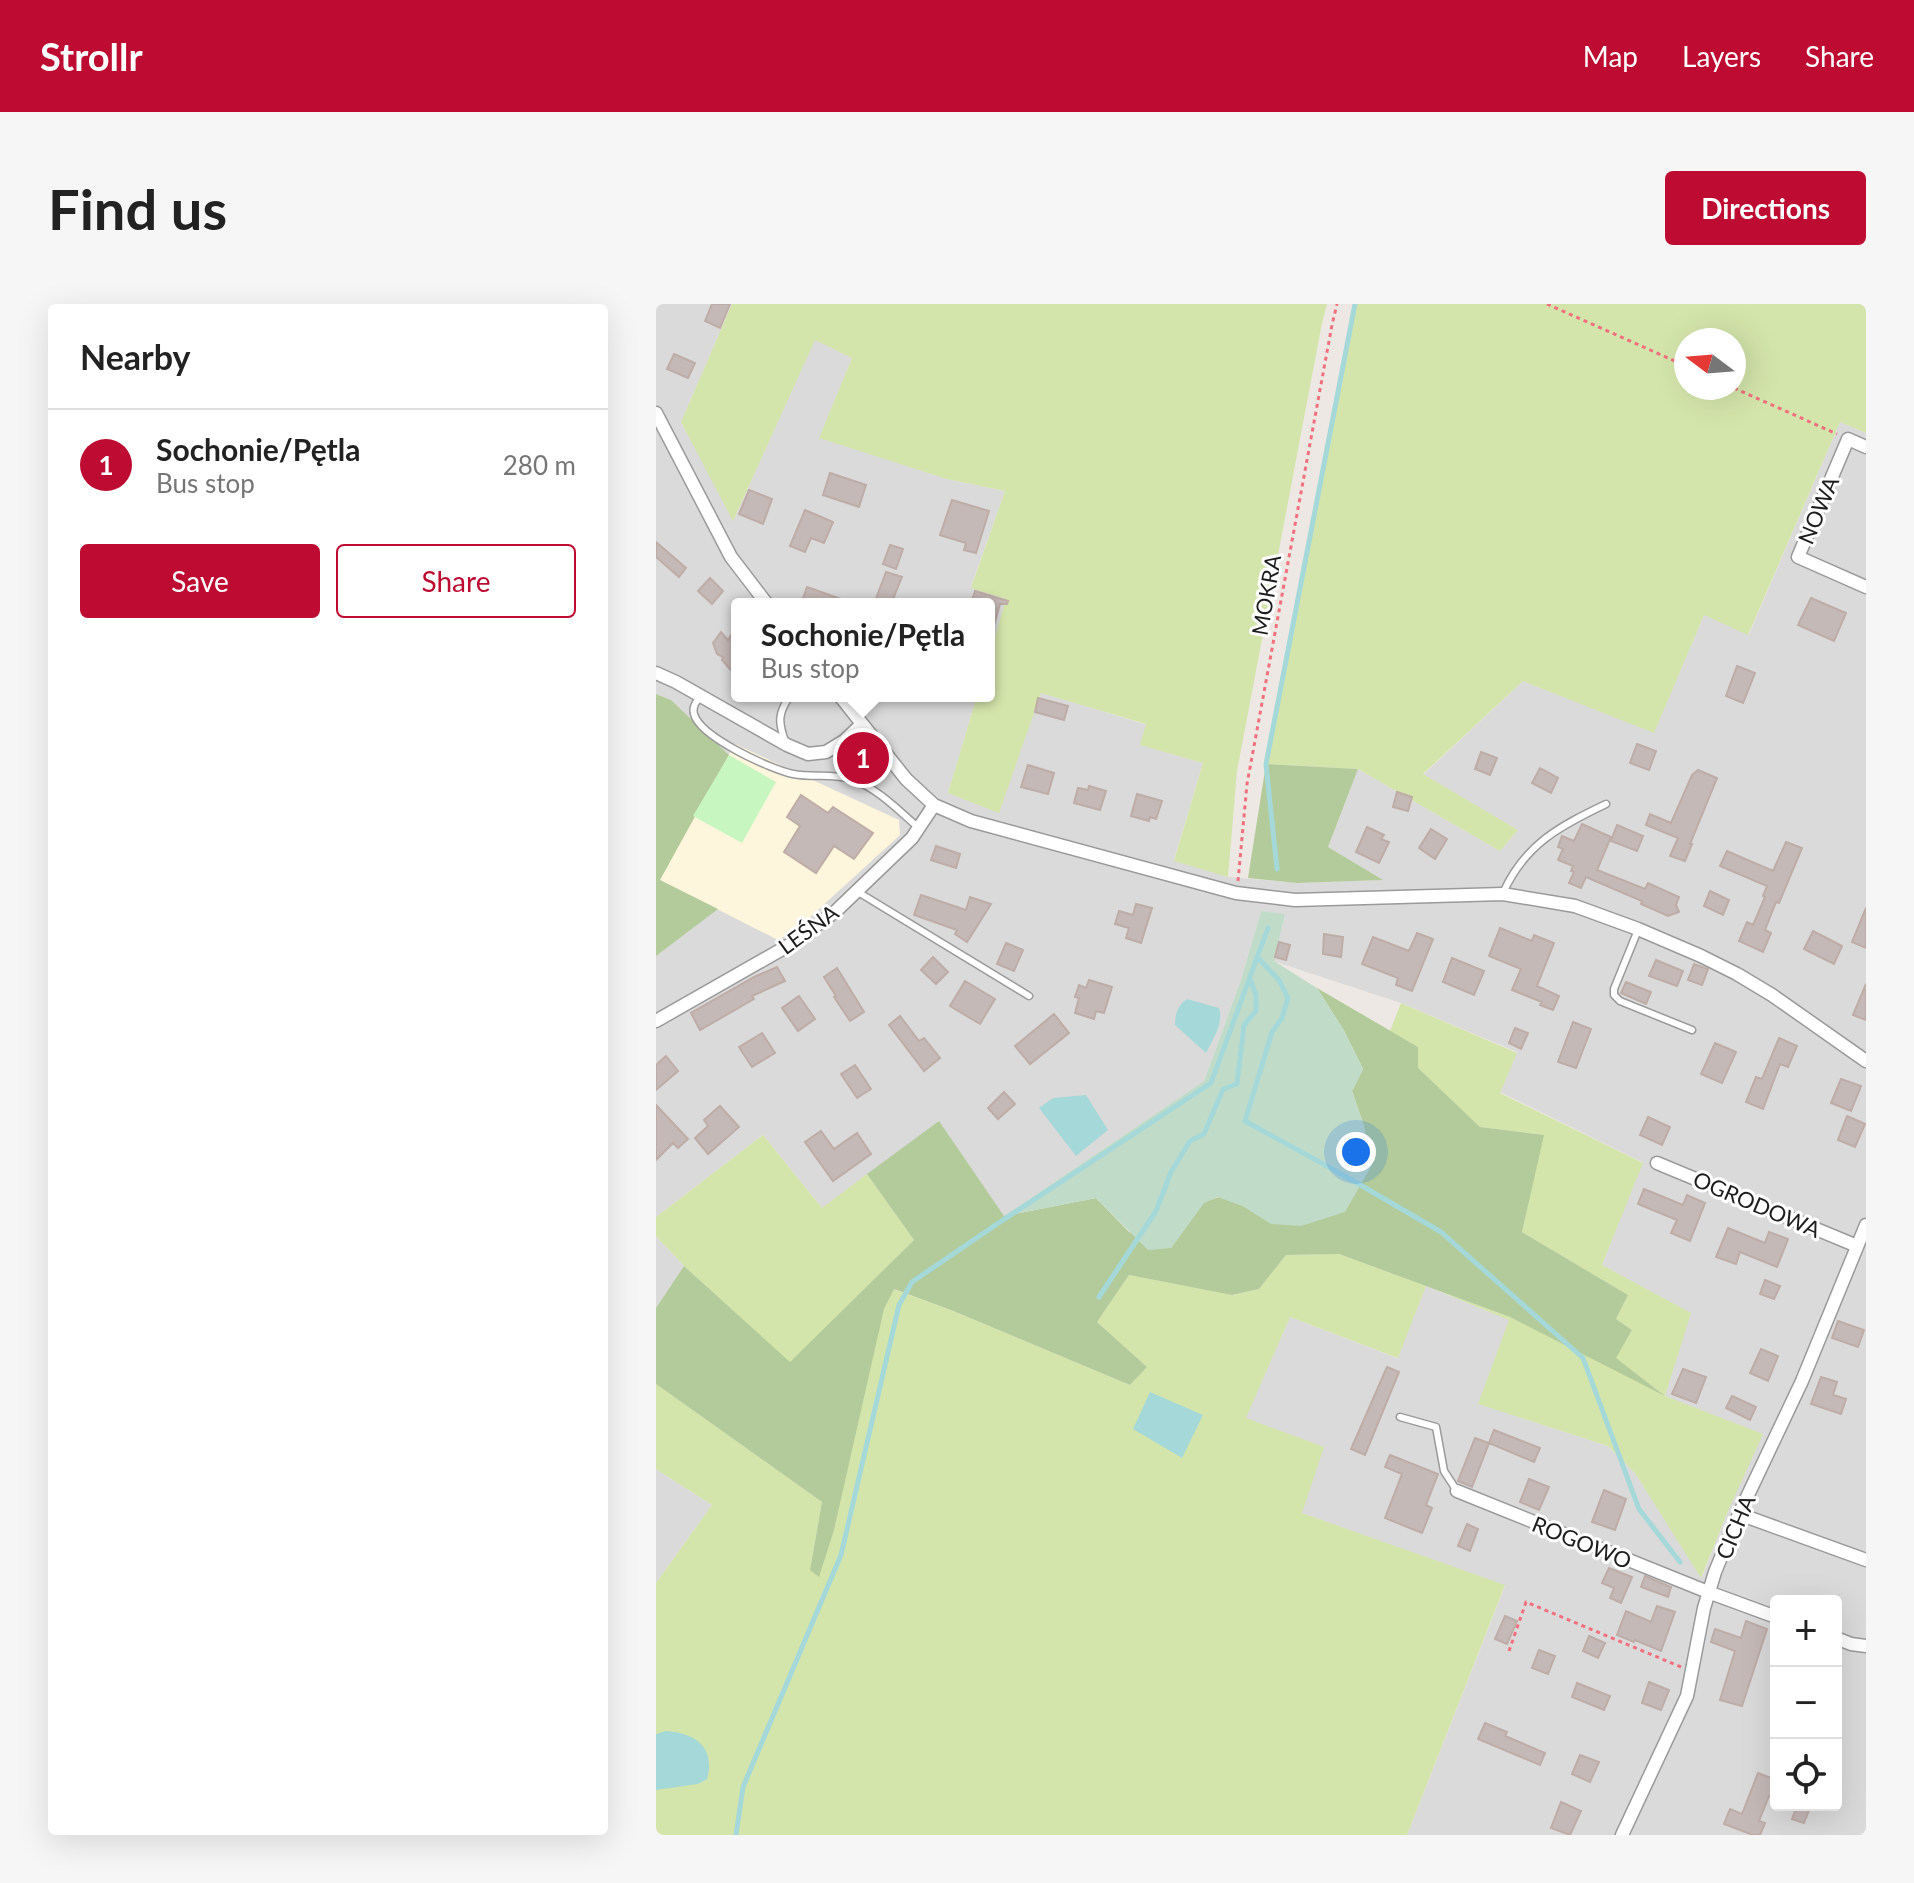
<!DOCTYPE html>
<html lang="en">
<head>
<meta charset="utf-8">
<style>
	:root { --surface:#fff; --page:#f6f6f6; --text:#222; --muted:#767676; --line:#e0e0e0; --accent:#be0b31 }
	body { margin:0; font-family:Lato,sans-serif; background:var(--page); color:var(--text) }
	.controls { position:absolute; right:24px; bottom:24px; display:grid; overflow:hidden; border-radius:8px; box-shadow:0 8px 32px #0002 }
	.controls button { width:72px; height:72px; display:grid; place-items:center; padding:0; border:0; border-bottom:2px solid var(--line); background:var(--surface); color:var(--text); font:40px sans-serif }
	.compass { position:absolute; left:1018px; top:24px; width:72px; height:72px; border-radius:50%; background:var(--surface); box-shadow:0 8px 32px #0002; rotate:286deg }
	.you { position:absolute; left:700px; top:848px; width:28px; height:28px; margin:-20px; border:6px solid #fff; border-radius:50%; background:#1a73e8; box-shadow:0 0 0 12px #1a73e833 }
	.badge { display:grid; place-items:center; width:52px; height:52px; border-radius:50%; background:var(--accent); color:#fff; font-size:26px; font-weight:700 }
	.pin { position:absolute; translate:-50% -50%; border:4px solid #fff; box-shadow:0 2px 8px #0006 }
	.popup { position:absolute; left:75px; top:294px; width:264px; height:104px; box-sizing:border-box; display:grid; place-content:center; border-radius:8px; background:var(--surface); filter:drop-shadow(0 2px 6px #0005); font-size:26px; white-space:nowrap; color:var(--muted) }
	.popup b { font-size:30px; color:var(--text) }
	.popup::after { content:''; position:absolute; left:50%; top:100%; margin-left:-16px; border:16px solid transparent; border-top-color:var(--surface) }
	.list { margin:0; padding:0; list-style:none }
	h2 { display:flex; justify-content:space-between; align-items:center; height:104px; margin:0; padding:0 32px; font-size:34px }
	h2 small { font-size:26px; font-weight:400; color:var(--muted) }
	.list li { display:grid; grid-template-columns:52px 1fr auto; gap:24px; align-items:center; box-sizing:border-box; height:112px; padding:0 32px; border-top:2px solid var(--line) }
	.list b { display:block; font-size:30px; white-space:nowrap }
	.list p { margin:0; font-size:26px; white-space:nowrap; color:var(--muted) }
	.list em { font-size:26px; font-style:normal; color:var(--muted) }
	.actions { display:flex; gap:16px; padding:24px 32px }
	.actions a { flex:1; padding:18px 0; border:2px solid var(--accent); border-radius:8px; text-align:center; font-size:28px; color:var(--accent) }
	.actions .main { background:var(--accent); color:#fff }
	.icon { flex:none; width:44px; height:44px; fill:none; stroke:currentColor; stroke-width:2; stroke-linecap:round; stroke-linejoin:round }
	.map { position:relative; flex:none; width:1210px; height:1531px; overflow:hidden; border-radius:8px }
	header { display:flex; align-items:center; gap:48px; box-sizing:border-box; height:112px; padding:0 40px; background:var(--accent); color:#fff }
	header strong { font-size:38px }
	nav { display:flex; gap:44px; margin-inline-start:auto; font-size:28px }
	.intro { display:flex; align-items:center; justify-content:space-between; box-sizing:border-box; height:192px; padding:0 48px }
	h1 { margin:0; font-size:56px }
	.button { padding:20px 36px; border-radius:8px; background:var(--accent); color:#fff; font-size:28px; font-weight:700 }
	main { display:flex; gap:48px; padding:0 48px }
	aside { flex:1; background:var(--surface); border-radius:8px; box-shadow:0 8px 32px #0002 }
	.map>svg:first-child { display:block }
	.residential { fill:#dbdada; fill-rule:evenodd }
	.education { fill:#fdf6dc }
	.grass { fill:#d4e5ab; fill-rule:evenodd }
	.forest { fill:#b3cb9a }
	.wetland { fill:#c1dbc9 }
	.park { fill:#c8f6c1 }
	.water { fill:#a5d8d9 }
	.lines { fill:none; stroke-linecap:round; stroke-linejoin:round }
	.stream { stroke:#a5d8d9; stroke-width:5 }
	.building { fill:#c5b9b7; stroke:#beaca6; stroke-width:2 }
	.lane-casing { stroke:#9a9a9a; stroke-width:9 }
	.street-casing { stroke:#9a9a9a; stroke-width:15 }
	.path { stroke:#f2707e; stroke-width:3; stroke-dasharray:4 4; stroke-linecap:butt }
	.lane { stroke:#fff; stroke-width:6 }
	.street { stroke:#fff; stroke-width:12 }
	.labels { text-anchor:middle; dominant-baseline:central; stroke-width:6; stroke-linejoin:round; paint-order:stroke }
	.street-label { font-size:22px; fill:#1d1d1d; stroke:#fff }
</style>
</head>
<body>
<header>
<strong>Strollr</strong>
<nav><a>Map</a><a>Layers</a><a>Share</a></nav>
</header>
<div class="intro"><h1>Find us</h1><a class="button">Directions</a></div>
<main>
<aside>
<h2>Nearby<small></small></h2>
<ul class="list">
<li><span class="badge">1</span><div><b>Sochonie/Pętla</b><p>Bus stop</p></div><em>280 m</em></li>
</ul>
<div class="actions"><a class="main">Save</a><a>Share</a></div>
</aside>
<div class="map">
<svg width="1210" height="1531" viewBox="0 0 1210 1531">
	<rect width="100%" height="100%" fill="#ede8e3"/>
	<path class="residential" d="M0,0H76L25,118L78,215L159,35L196,54L164,133L291,175L349,187L315,283L351,294L333,353V300H81V392H321L292,489L343,508L384,388L491,421L485,441L547,459L518,556L573,573L641,579L725,576L672,543L702,465L844,547L862,526L767,471L867,377L998,428L1048,311L1093,330L1184,118L1210,129V1531H751L849,1282L646,1209L589,1114L634,1013L741,1054L770,982L854,1016L823,1100L952,1142L979,1169L1046,1273L1072,1207L1009,1092L1034,1009L946,961L986,858L844,788L861,748L745,699L617,657L629,611L605,607L585,676L548,777L348,912L166,904L107,831L0,913V652L61,605L15,396L0,390ZM1120,1297H1180V1501H1120Z
		M0,932L28,962L0,1004Z
		M0,1165L56,1201L0,1279Z"/>
	<path class="education" d="M79,440L243,516L244,531L141,625L122,636L4,576L37,512Z"/>
	<path class="grass" d="M76,0H671L666,19L581,467L572,573L518,557L547,459L484,441L490,420L385,389L343,509L292,489L321,392H333V353L350,295L315,284L349,187L291,175L163,134L196,54L159,36L77,217L25,118Z
		M699,0H1210V129L1184,118L1092,331L1048,311L998,429L867,377L767,470L862,526L844,547L702,465L610,460ZM1030,36H1078V84H1030Z
		M745,699L861,749L844,789L987,859L946,961L1035,1009L1009,1092L1107,1130L1072,1207L1045,1274L979,1169L952,1142L822,1100L853,1016L770,982L742,1054L634,1013L590,1114L668,1143L646,1209L849,1281L751,1531H0V1279L56,1201L0,1165V1080L166,1198L154,1266L228,1005L237,985L295,1006L474,1081L491,1063L441,1018L473,971L577,991L603,985L630,951L683,950L854,1013L1004,1088L959,1054L976,1026L960,1015L972,991L866,928L887,831L824,823L761,764L762,743L734,727Z
		M107,831L166,904L211,870L258,936L134,1059L28,962L0,932V913Z"/>
	<path class="forest" d="M0,390L15,396L73,451L4,576L62,605L0,652Z
		M610,460L702,465L672,543L727,576L641,579L592,574Z
		M661,684L762,743V764L824,823L888,831L866,928L972,991L960,1015L976,1026L960,1054L1009,1092L854,1013L683,950L630,951L603,985L576,991L473,971L441,1018L491,1063L474,1081L295,1006L238,985L228,1005L178,1226L163,1273L154,1266L166,1198L0,1080V1004L28,962L134,1058L258,936L211,870L283,817L348,912L440,894L473,928L515,944L548,898L563,893L587,902L616,920L716,861L707,819L696,787L707,765L687,725Z"/>
	<path class="wetland" d="M605,607L629,610L618,657L661,684L687,725L707,765L696,787L707,819L716,861L689,908L645,922L615,920L587,902L562,893L548,899L515,944L492,946L440,894L348,912L548,777L585,676Z"/>
	<path class="park" d="M73,451L120,478L86,539L37,512Z"/>
	<path class="water" d="M531,695L563,704C568,719 557,735 550,749L519,721C519,710 522,701 531,695Z
		M430,791L452,826L420,852L383,804L397,794Z
		M494,1088L547,1111L526,1154L477,1125Z
		M10,1427C39,1429 60,1443 51,1475L42,1480L0,1486V1430Z"/>
	<g class="lines">
		<path class="stream" d="M621,565L610,460L699,0
			M601,653L623,676L632,694L626,714L616,728L589,817L689,872L785,928L927,1054L983,1205L1024,1258
			M443,993L500,907L515,868L534,837L548,830L567,785L581,780L588,721L600,707V691L594,675
			M80,1531L87,1483L185,1251L243,1001L256,978L341,920L555,779L612,624"/>
	</g>
	<path class="building" d="M56,0H74L64,24L49,17Z
		M18,50L39,59L32,74L11,65Z
		M174,169L210,181L203,203L167,191Z
		M93,186L116,195L107,220L83,210Z
		M296,196L333,207L320,249L308,246L310,239L284,231Z
		M149,206L177,218L168,239L155,234L149,248L134,242Z
		M0,238L30,264L23,273L0,253Z
		M234,241L247,245L240,265L227,260Z
		M230,268L246,273L235,300H218Z
		M54,274L67,287L56,300L42,287Z
		M151,283L193,298V300H145Z
		M319,287L352,297L351,300H344L336,328H333V300H315Z
		M1155,294L1190,309L1178,337L1142,321Z
		M81,322V373L66,356L67,353L61,350L57,339L65,328L72,336Z
		M1081,362L1099,369L1087,399L1070,392Z
		M382,394L412,402L408,416L379,408Z
		M981,440L1000,447L993,466L974,459Z
		M825,448L841,454L834,471L819,465Z
		M372,461L398,469L392,490L365,483Z
		M884,464L902,474L895,489L876,479Z
		M1042,466L1061,474L1034,540H1036L1029,557L1014,552L1022,534L990,521L994,510L1015,519L1036,471Z
		M433,482L450,487L444,506L418,499L422,484L432,486Z
		M741,488L756,493L752,507L737,503Z
		M481,490L506,497L500,515L494,513L493,517L475,512Z
		M145,491L172,509L177,503L217,529L198,555L178,542L160,569L128,548L144,522L131,513Z
		M926,520L955,533L941,566L989,585L992,579L1023,593L1020,601L1023,608L1012,612L985,600L986,597L930,573L925,584L913,579L918,568L915,567L917,562L902,556L907,545L902,543L906,532L918,537Z
		M961,521L987,532L981,547L955,537Z
		M711,523L728,531L725,535L733,538L723,559L700,548Z
		M775,525L791,535L779,555L763,544Z
		M1130,538L1146,544L1123,599L1120,598L1109,626L1115,629L1107,648L1083,637L1091,618L1097,621L1109,593L1107,592L1111,582L1064,562L1071,547L1117,567Z
		M280,542L304,550L300,564L275,556Z
		M1054,587L1073,596L1067,611L1048,602Z
		M265,591L310,606L314,593L335,600L311,638L299,630L301,626L258,611Z
		M480,600L496,604L485,639L470,634L473,624L459,620L463,607L477,611Z
		M1210,604V644L1196,638Z
		M844,624L876,637L878,631L898,639L881,682L903,692L897,706L884,701L886,698L856,686L865,665L833,652Z
		M1157,627L1186,642L1178,660L1148,645Z
		M761,629L777,635L756,687L740,681L742,674L706,660L717,633L753,647Z
		M668,630L687,633L685,653L667,650Z
		M623,638L634,641L630,656L619,653Z
		M350,639L367,646L358,667L341,660Z
		M277,653L292,668L280,680L265,666Z
		M796,654L828,667L818,691L787,678Z
		M1000,656L1027,667L1021,682L993,672Z
		M1038,660L1052,665L1046,681L1032,676Z
		M121,663L129,677L96,692L98,695L44,726L35,709L98,673Z
		M181,664L208,708L194,717L178,693L180,692L168,673Z
		M433,676L456,683L448,709L440,707L438,715L419,709L423,694L419,693L423,681L430,684Z
		M309,677L339,695L324,720L294,702Z
		M970,678L995,688L990,700L965,689Z
		M1210,680V716L1197,711Z
		M143,692L159,715L142,727L126,704Z
		M398,710L413,729L374,760L359,742Z
		M244,712L263,737L268,734L284,754L268,767L233,721Z
		M917,718L935,725L920,764L902,758Z
		M859,724L872,729L865,745L853,739Z
		M106,729L119,749L96,763L83,743Z
		M1123,734L1141,742L1132,763L1124,760L1107,805L1090,798L1100,773L1106,775Z
		M1059,739L1080,748L1066,779L1045,770Z
		M10,752L22,767L0,786V761Z
		M199,761L215,785L201,794L185,770Z
		M1185,775L1205,782L1195,807L1175,799Z
		M348,788L359,800L342,815L332,804Z
		M0,801L32,835L22,844L17,839L0,856Z
		M64,802L83,823L52,850L39,834L52,822L48,816Z
		M1191,812L1209,820L1199,843L1182,836Z
		M992,813L1014,823L1006,841L984,831Z
		M165,827L178,845L201,829L215,850L177,877L149,838Z
		M988,885L1027,901L1031,891L1049,899L1034,937L1015,929L1021,916L982,900Z
		M1072,924L1109,939L1113,928L1132,935L1121,963L1084,948L1080,960L1060,953Z
		M1109,976L1124,982L1118,995L1104,990Z
		M1182,1017L1208,1026L1202,1043L1176,1034Z
		M1105,1045L1122,1052L1112,1077L1094,1069Z
		M731,1063L743,1068L709,1151L695,1145Z
		M1027,1065L1050,1073L1040,1099L1016,1090Z
		M1165,1073L1181,1078L1177,1091L1190,1095L1185,1110L1155,1100Z
		M1076,1092L1100,1103L1094,1116L1070,1104Z
		M838,1126L884,1144L878,1158L833,1139Z
		M819,1134L833,1139L816,1183L802,1177Z
		M734,1151L782,1170L770,1201L776,1204L766,1229L729,1214L746,1170L729,1163Z
		M873,1175L893,1183L883,1206L864,1198Z
		M948,1186L970,1195L959,1226L936,1218Z
		M811,1220L822,1225L814,1247L802,1242Z
		M953,1264L976,1273L965,1299L954,1294L958,1284L946,1279Z
		M989,1272L1015,1283L1012,1293L985,1283Z
		M1001,1302L1019,1308L1005,1347L979,1336L978,1338L961,1331L970,1307L995,1318Z
		M849,1312L861,1317L851,1340L839,1335Z
		M1090,1317L1111,1325L1086,1402L1064,1396L1079,1347L1055,1338L1059,1325L1085,1334Z
		M933,1332L949,1339L942,1354L927,1347Z
		M883,1346L899,1352L892,1370L876,1364Z
		M993,1378L1013,1386L1005,1406L986,1399Z
		M921,1379L954,1392L948,1406L916,1393Z
		M829,1419L851,1428L849,1432L889,1449L884,1461L822,1435Z
		M924,1451L943,1458L934,1478L916,1470Z
		M1102,1469L1120,1476V1495L1113,1492L1103,1517L1109,1519L1104,1531H1097L1068,1520L1074,1505L1086,1510Z
		M905,1498L925,1507L914,1531L895,1524Z
		M1141,1501H1155L1148,1519L1136,1515Z"/>
	<g class="lines">
		<g class="lane-casing">
			<path id="lane" d="M44,393C40,398 36,403 38,410C44,433 114,465 137,470C157,474 178,469 198,476C222,485 243,507 263,524
				M129,437C122,418 122,409 134,392
				M202,588L373,692
				M847,589C869,540 904,522 950,500
				M982,626L958,685V691L964,697L1036,726
				M744,1113L780,1123L788,1167L801,1187"/>
		</g>
		<g class="street-casing">
			<path id="street" d="M0,109L75,253L111,300
				M1210,143L1192,135L1142,253L1210,283
				M0,369L20,378L131,441L152,450L170,448L188,437L206,420
				M184,392L250,475L278,501L315,517L580,589L639,596L847,590L919,602L982,625L1045,652L1081,670L1116,691L1210,757
				M0,717L135,640L180,607L256,534L278,501
				M1001,859L1201,942
				M801,1187L1052,1288L1120,1313
				M1083,1210L1210,1256
				M1180,1334L1195,1340L1210,1342
				M966,1531L1031,1392L1048,1304L1059,1268L1083,1210L1146,1077L1210,921"/>
		</g>
		<path class="path" d="M891,0L1030,62
			M1078,84L1181,130
			M582,577L591,480L676,21L681,0
			M853,1347L870,1298L1025,1363"/>
		<use href="#lane" class="lane"/>
		<use href="#street" class="street"/>
	</g>
	<g class="labels">
		<g class="street-label">
			<text transform="translate(1162 206) rotate(-67)">NOWA</text>
			<text transform="translate(610 291) rotate(-80)">MOKRA</text>
			<text transform="translate(152 625) rotate(-36)">LEŚNA</text>
			<text transform="translate(1101 900) rotate(23)">OGRODOWA</text>
			<text transform="translate(1079 1223) rotate(-67)">CICHA</text>
			<text transform="translate(926 1238) rotate(22)">ROGOWO</text>
		</g>
	</g>
</svg>
<div class="controls">
<button>+</button>
<button>−</button>
<button><svg class="icon" aria-label="locate" viewBox="0 0 24 24"><circle cx="12" cy="12" r="6"/><path d="M12 2v4M12 18v4M2 12h4M18 12h4"/></svg></button>
</div>
<svg class="compass" viewBox="-18 -18 36 36"><path d="M0-13l5 13h-10z" fill="#e53935"/><path d="M0 13l5-13h-10z" fill="#767676"/></svg>
<div class="you"></div>
<div class="pin badge" style="left:207px;top:454px">1</div>
<div class="popup"><b>Sochonie/Pętla</b>Bus stop</div>
</div>
</main>
</body>
</html>
